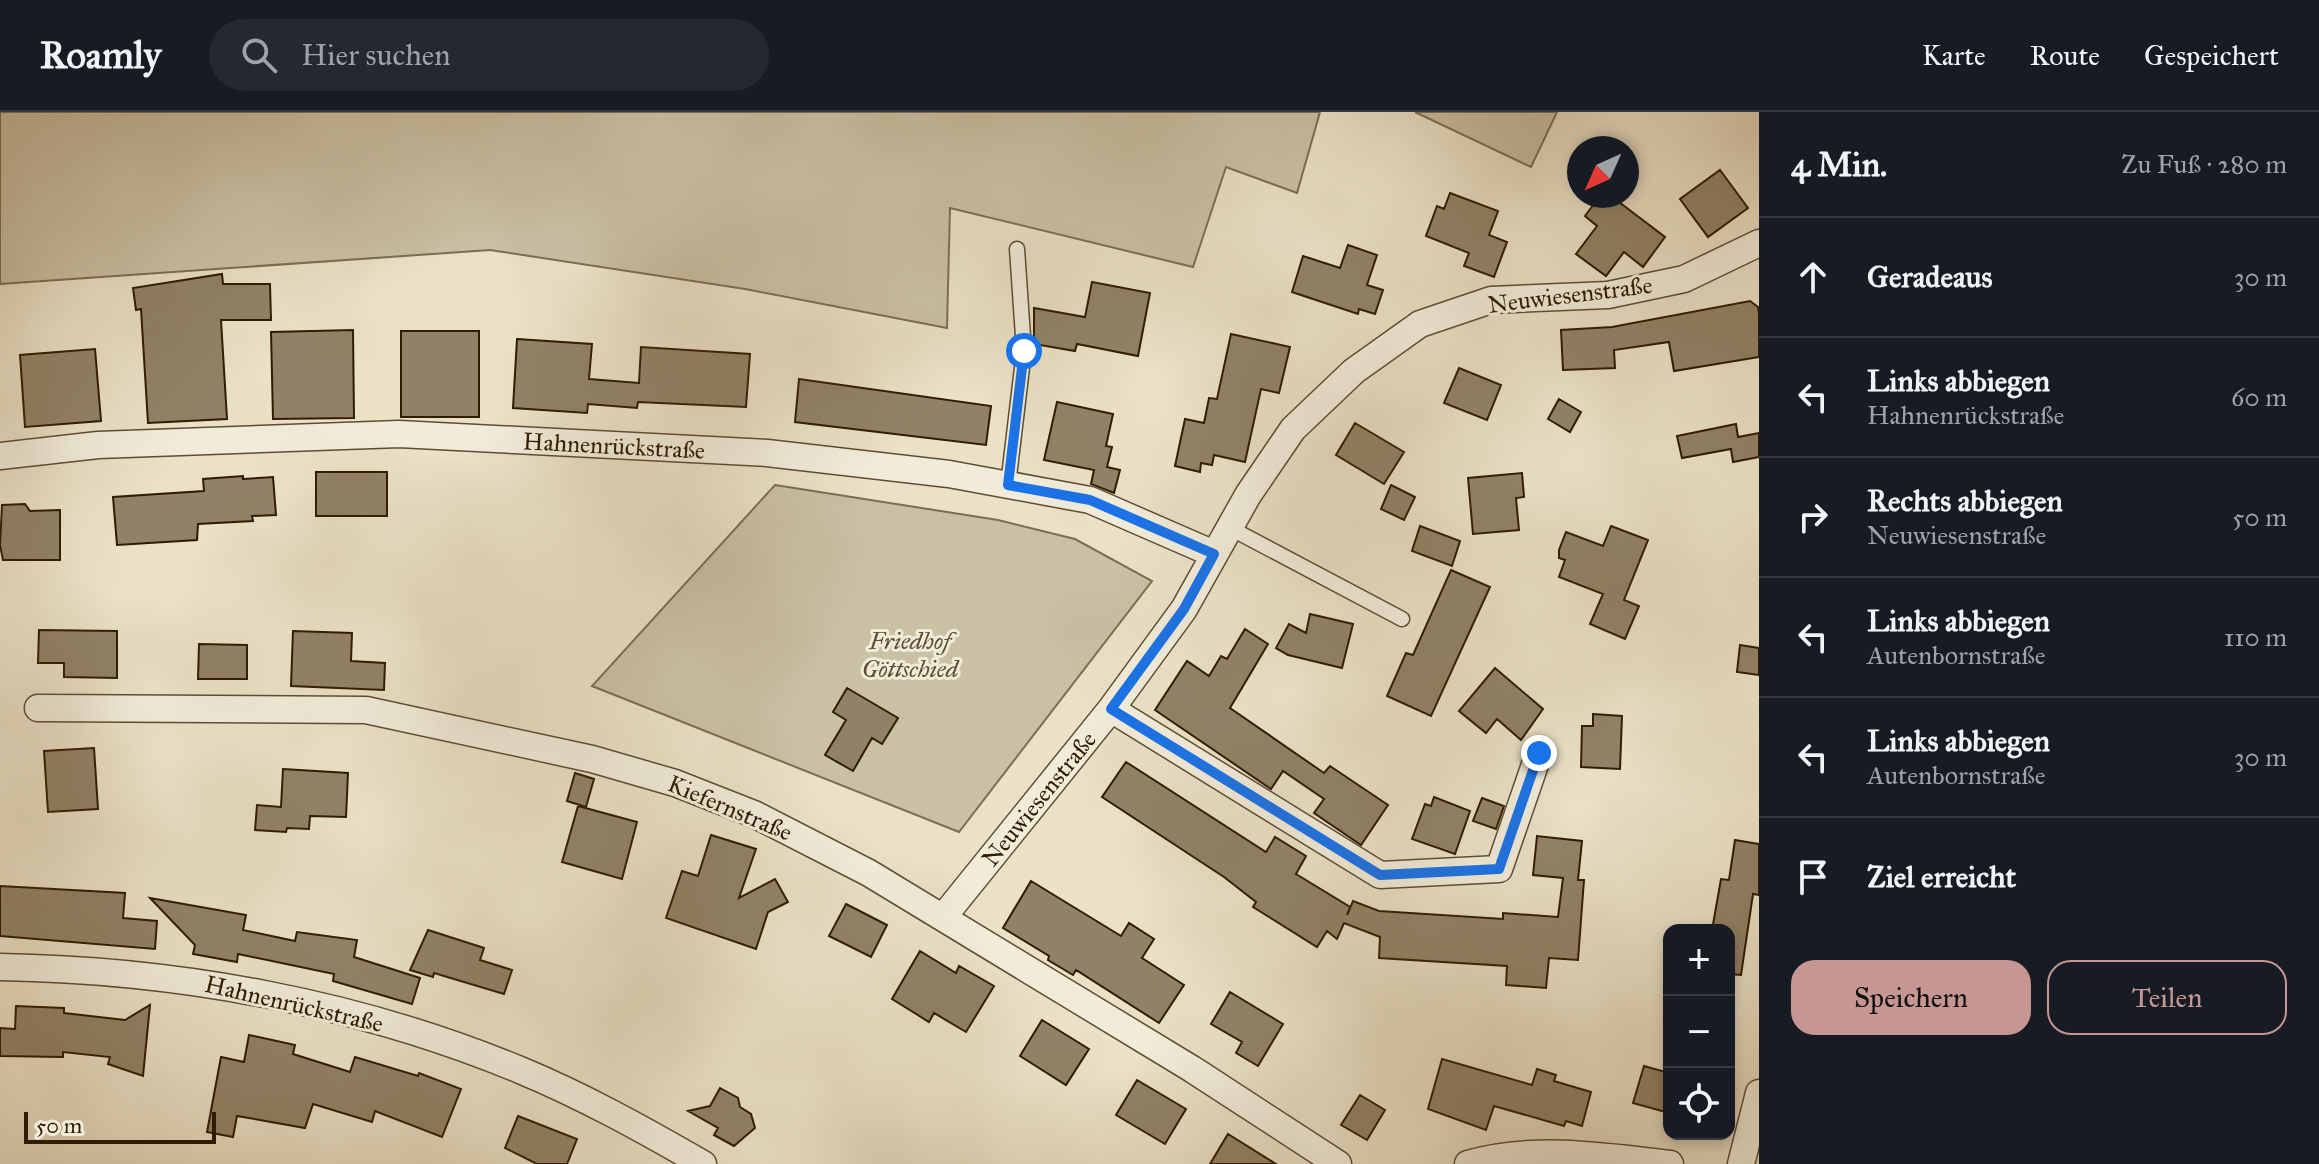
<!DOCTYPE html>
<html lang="de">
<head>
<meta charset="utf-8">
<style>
	:root { --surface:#171b24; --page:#242831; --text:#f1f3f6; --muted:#9ea1a6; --line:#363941; --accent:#c59692 }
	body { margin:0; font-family:"IM FELL Great Primer",serif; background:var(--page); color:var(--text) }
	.controls { position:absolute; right:24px; bottom:24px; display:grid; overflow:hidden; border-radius:16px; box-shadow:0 4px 12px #0003 }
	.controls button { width:72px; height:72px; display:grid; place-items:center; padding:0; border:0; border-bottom:2px solid var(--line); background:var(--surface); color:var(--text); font:40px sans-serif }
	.compass { position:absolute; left:1567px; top:24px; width:72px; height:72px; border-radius:50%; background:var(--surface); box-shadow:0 4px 12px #0003; rotate:225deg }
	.scale { position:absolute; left:24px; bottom:20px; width:192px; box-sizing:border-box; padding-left:8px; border:4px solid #301c00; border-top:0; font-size:22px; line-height:28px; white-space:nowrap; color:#301c00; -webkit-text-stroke:6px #f1ecda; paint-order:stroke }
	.stop { position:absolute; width:24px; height:24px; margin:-18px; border:6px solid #1a73e8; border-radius:50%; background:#fff }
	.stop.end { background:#1a73e8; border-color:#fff; box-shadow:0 2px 8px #0008 }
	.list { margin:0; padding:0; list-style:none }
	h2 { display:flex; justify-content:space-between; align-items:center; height:104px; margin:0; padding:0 32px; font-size:34px }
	h2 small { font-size:26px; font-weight:400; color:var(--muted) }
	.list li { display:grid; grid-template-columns:52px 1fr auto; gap:24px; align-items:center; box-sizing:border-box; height:120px; padding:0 32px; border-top:2px solid var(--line) }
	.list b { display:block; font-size:30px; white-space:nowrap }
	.list p { margin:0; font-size:26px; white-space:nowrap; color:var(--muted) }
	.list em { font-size:26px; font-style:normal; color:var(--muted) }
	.actions { display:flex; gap:16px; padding:24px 32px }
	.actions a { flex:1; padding:18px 0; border:2px solid var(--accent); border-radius:24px; text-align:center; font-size:28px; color:var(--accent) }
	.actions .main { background:var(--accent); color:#111 }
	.icon { flex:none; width:44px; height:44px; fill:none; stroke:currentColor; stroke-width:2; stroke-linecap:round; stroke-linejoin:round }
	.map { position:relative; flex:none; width:1759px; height:1052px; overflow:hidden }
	header { display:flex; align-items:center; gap:48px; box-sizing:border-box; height:112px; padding:0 40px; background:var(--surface); border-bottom:2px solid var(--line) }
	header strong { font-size:38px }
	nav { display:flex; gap:44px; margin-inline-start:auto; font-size:28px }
	.search { width:560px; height:72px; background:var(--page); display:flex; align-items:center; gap:20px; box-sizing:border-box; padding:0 28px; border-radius:44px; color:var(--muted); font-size:30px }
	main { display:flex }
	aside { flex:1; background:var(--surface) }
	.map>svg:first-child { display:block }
	.green { fill:#cac0a4; stroke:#7d6e52; stroke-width:2 }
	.building { fill:#918267; stroke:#301c00; stroke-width:2 }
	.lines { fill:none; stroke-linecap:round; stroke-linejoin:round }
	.lane-casing { stroke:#5e4d32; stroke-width:17 }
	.street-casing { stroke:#5e4d32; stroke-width:29 }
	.lane { stroke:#f1ecda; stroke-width:14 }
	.street { stroke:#f1ecda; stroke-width:26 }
	.route { stroke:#1a73e8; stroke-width:10 }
	.labels { text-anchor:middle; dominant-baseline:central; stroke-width:6; stroke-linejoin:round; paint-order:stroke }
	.street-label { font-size:24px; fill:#301c00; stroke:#f1ecda }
	.park-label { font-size:24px; font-style:italic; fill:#5e4d31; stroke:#f1ecda }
</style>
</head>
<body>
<header>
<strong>Roamly</strong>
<div class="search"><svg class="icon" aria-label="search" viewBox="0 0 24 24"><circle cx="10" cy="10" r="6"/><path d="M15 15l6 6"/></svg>Hier suchen</div>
<nav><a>Karte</a><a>Route</a><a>Gespeichert</a></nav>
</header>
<main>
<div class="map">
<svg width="1759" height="1052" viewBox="0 0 1759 1052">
	<rect width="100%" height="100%" fill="#eae1c6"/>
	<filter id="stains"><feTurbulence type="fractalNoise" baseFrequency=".0025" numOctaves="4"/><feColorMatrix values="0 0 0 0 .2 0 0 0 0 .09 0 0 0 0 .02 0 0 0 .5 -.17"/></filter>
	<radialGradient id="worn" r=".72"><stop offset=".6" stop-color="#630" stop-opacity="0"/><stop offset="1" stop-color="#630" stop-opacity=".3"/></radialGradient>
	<path class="green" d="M0,0H1320L1297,81L1226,55L1193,155L950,96L947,216L745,177L490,138L0,172Z
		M1415,0H1557L1531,55Z
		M775,373L998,408L1075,427L1152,469L959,720L592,574Z"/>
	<path class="building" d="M1720,58L1748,96L1708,125L1680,87Z
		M1450,81L1498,99L1489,123L1507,130L1494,165L1464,154L1469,141L1426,124L1437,94L1444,97Z
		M1600,84H1611L1665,125L1643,155L1624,140L1606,164L1576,142L1597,114L1585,104Z
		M1348,133L1377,143L1367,173L1383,178L1375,202L1359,197L1358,202L1292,180L1303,144L1340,156Z
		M222,162L223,172H270L271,208H221L227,307L148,311L141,197L136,198L133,176Z
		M1092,170L1150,181L1138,244L1077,232L1075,239L1034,232V196L1085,205Z
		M1750,189L1758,195L1759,201V245L1674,259L1669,230L1614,238L1615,256L1563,258L1561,218L1612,215Z
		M353,218L354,306L273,307L271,220Z
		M401,219H479V305H401Z
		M1231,222L1290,235L1279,281L1261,277L1245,350L1214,343L1212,353L1201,351L1200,360L1175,354L1185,307L1204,311L1209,286L1217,287Z
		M517,227L592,232L589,267L639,271L641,235L750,242L746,295L638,290L637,296L588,292L587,301L513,296Z
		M95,237L101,309L25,315L20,243Z
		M1459,256L1501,273L1487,308L1444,291Z
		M799,267L991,294L986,333L795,310Z
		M1559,287L1581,300L1570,320L1548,307Z
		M1057,290L1113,302L1106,334L1112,335L1107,355L1120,358L1114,381L1091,372L1094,358L1044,348Z
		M1355,311L1404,340L1384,372L1336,343Z
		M1736,312L1738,325L1759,321V345L1733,350L1731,337L1682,346L1677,324Z
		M316,360H387V404H316Z
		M1522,361L1524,385L1516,386L1519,418L1473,422L1468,366Z
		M243,364V367L273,365L276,403L252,404L253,409L198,412L197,428L117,433L113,385L204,379L203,367Z
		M1391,373L1415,385L1404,408L1381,397Z
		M25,392L30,399L60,398V448H3L0,433L2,393Z
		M1420,414L1460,429L1452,454L1412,439Z
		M1611,414L1648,428L1624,488L1639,494L1625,527L1590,512L1603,482L1559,465L1565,448L1559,446V438L1566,420L1603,434Z
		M1451,458L1490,475L1431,604L1387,584L1406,541L1413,543Z
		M1310,502L1353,512L1342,556L1288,543L1276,536L1289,512L1306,521Z
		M1245,517L1268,532L1230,596L1324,661L1330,654L1388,693L1361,733L1314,701L1324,687L1283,659L1271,677L1155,598L1187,549L1209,564L1221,544L1227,547Z
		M39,518L117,519V566L64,565V551H38Z
		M293,519L352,521L351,549L385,551L384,578L291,574Z
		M199,532L247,533V567H198Z
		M1740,533L1759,536V563L1737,560Z
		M1495,556L1543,597L1521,628L1497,607L1486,621L1459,599Z
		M847,576L898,606L882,632L872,626L853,659L825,643L846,608L833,600Z
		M1593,602L1622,604L1620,657L1581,655L1582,614H1593Z
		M94,636L98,697L48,700L44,639Z
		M1126,650L1266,740L1275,725L1306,744L1296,762L1350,795L1347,803L1353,789L1379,799L1503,807V801L1558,805L1563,766L1533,763L1537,724L1582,729L1578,768H1584L1578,848L1549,846L1546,876L1506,873L1507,854L1379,846L1380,825L1344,811L1337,827L1327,819L1317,835L1253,795L1256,790L1224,765L1102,685Z
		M283,657L348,661L346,705L310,704L309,717L287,716L286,720L255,718L257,693L281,695Z
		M575,661L594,667L586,695L567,689Z
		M1434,685L1470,699L1455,742L1412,727L1425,692L1431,694Z
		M1482,686L1504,694L1496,717L1473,709Z
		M578,694L637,710L622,767L562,750Z
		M711,723L756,737L739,786L775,767L788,790L768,800L756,837L666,806L682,759L698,764Z
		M1735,728L1759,732V783L1753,782L1741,863L1729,862V818H1712L1721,767L1729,768Z
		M1031,769L1121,824L1129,811L1154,827L1142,846L1184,873L1159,911L1076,858L1073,863L1048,848L1049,844L1003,816Z
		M0,774L125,781L123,806L157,809L155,837L0,824Z
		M150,786L246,803L243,818L295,829L297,820L357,828L354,845L420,866L412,892L333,869L334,862L238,842L237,850L193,842L195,833Z
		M846,792L887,813L871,845L829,824Z
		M428,818L484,836L480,848L512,858L504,882L434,861L433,865L410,858Z
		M920,839L956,861L959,854L994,874L966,920L934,901L929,910L892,887Z
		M1230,880L1283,912L1258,954L1236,941L1242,930L1211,912Z
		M150,893L143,964L108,952L110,945L63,940V945L0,944V916L15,917L16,894L64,896V901L125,908Z
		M1042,908L1089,937L1066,973L1020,944Z
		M249,923L295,933L293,942L350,960L355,945L418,964L419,961L461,977L442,1025L375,999L372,1010L313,992L305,1016L237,1004L233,1025L207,1020L221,945L244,950Z
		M1442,947L1532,973L1537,957L1556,963L1554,969L1591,980L1582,1014L1566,1009L1564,1014L1494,994L1486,1018L1428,997Z
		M1644,954L1669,961V1001L1633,991Z
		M1137,968L1186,997L1165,1032L1116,1003Z
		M720,976L738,986L740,995L751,1002L755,1016L734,1034L714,1023L718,1016L688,999L710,994Z
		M1360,983L1385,998L1367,1028L1341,1013Z
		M518,1004L577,1027L567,1052H537L505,1036Z
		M1228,1022L1276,1052H1210Z"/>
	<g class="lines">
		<g class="lane-casing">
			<path id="lane" d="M1008,373L1024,239L1017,137
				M1230,416L1402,507"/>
		</g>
		<g class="street-casing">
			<path id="street" d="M0,344L98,333L399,322L767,341L949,362L1090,388L1214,442
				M38,596L366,598L592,647L675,671L754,702L869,761L1192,957L1338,1052
				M1111,597L1380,763L1499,757L1539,641
				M944,804L1111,597L1184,497L1248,383L1293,317L1354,259L1420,212L1491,188L1608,183L1684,167L1759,131
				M0,855C177,858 356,890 520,958C583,984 644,1018 703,1052
				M1468,1052C1532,1033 1605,1044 1670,1052
				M1741,1052L1759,981"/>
		</g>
		<use href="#lane" class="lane"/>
		<use href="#street" class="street"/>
	</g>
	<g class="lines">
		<path class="route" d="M1024,239L1008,373L1090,388L1214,442L1184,497L1111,597L1380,763L1499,757L1539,641"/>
	</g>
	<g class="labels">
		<g class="street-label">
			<text transform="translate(1570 183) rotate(-7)">Neuwiesenstraße</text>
			<text transform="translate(614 334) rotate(3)">Hahnenrückstraße</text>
			<text transform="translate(1039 687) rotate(-51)">Neuwiesenstraße</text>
			<text transform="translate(730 696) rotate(23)">Kiefernstraße</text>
			<text transform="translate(294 892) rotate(13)">Hahnenrückstraße</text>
		</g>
		<g class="park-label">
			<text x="910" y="529">Friedhof<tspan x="910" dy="28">Göttschied</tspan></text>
		</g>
	</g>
	<rect width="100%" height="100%" filter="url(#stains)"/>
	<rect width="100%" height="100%" fill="url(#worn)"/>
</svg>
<div class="controls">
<button>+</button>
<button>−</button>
<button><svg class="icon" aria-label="locate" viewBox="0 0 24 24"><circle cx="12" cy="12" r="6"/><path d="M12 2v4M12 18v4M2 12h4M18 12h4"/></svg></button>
</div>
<svg class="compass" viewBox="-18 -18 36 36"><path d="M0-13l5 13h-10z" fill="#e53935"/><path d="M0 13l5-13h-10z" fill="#9ea1a6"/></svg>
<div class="scale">50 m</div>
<div class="stop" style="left:1024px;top:239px"></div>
<div class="stop end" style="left:1539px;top:641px"></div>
</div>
<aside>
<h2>4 Min.<small>Zu Fuß · 280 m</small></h2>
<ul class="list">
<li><svg class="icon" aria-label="ahead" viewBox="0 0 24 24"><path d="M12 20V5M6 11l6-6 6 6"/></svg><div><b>Geradeaus</b></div><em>30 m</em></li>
<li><svg class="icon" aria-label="left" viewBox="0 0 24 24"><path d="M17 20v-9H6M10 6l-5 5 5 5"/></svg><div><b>Links abbiegen</b><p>Hahnenrückstraße</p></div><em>60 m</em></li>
<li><svg class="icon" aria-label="right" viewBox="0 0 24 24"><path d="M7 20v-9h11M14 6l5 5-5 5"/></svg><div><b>Rechts abbiegen</b><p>Neuwiesenstraße</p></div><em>50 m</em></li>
<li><svg class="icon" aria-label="left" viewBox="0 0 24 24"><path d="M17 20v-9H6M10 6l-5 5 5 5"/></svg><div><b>Links abbiegen</b><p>Autenbornstraße</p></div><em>110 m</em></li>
<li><svg class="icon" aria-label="left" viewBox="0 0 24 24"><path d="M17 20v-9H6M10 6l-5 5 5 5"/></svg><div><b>Links abbiegen</b><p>Autenbornstraße</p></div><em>30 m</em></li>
<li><svg class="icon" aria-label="arrive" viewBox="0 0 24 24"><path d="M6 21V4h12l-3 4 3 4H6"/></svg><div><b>Ziel erreicht</b></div></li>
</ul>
<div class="actions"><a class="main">Speichern</a><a>Teilen</a></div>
</aside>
</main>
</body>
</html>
